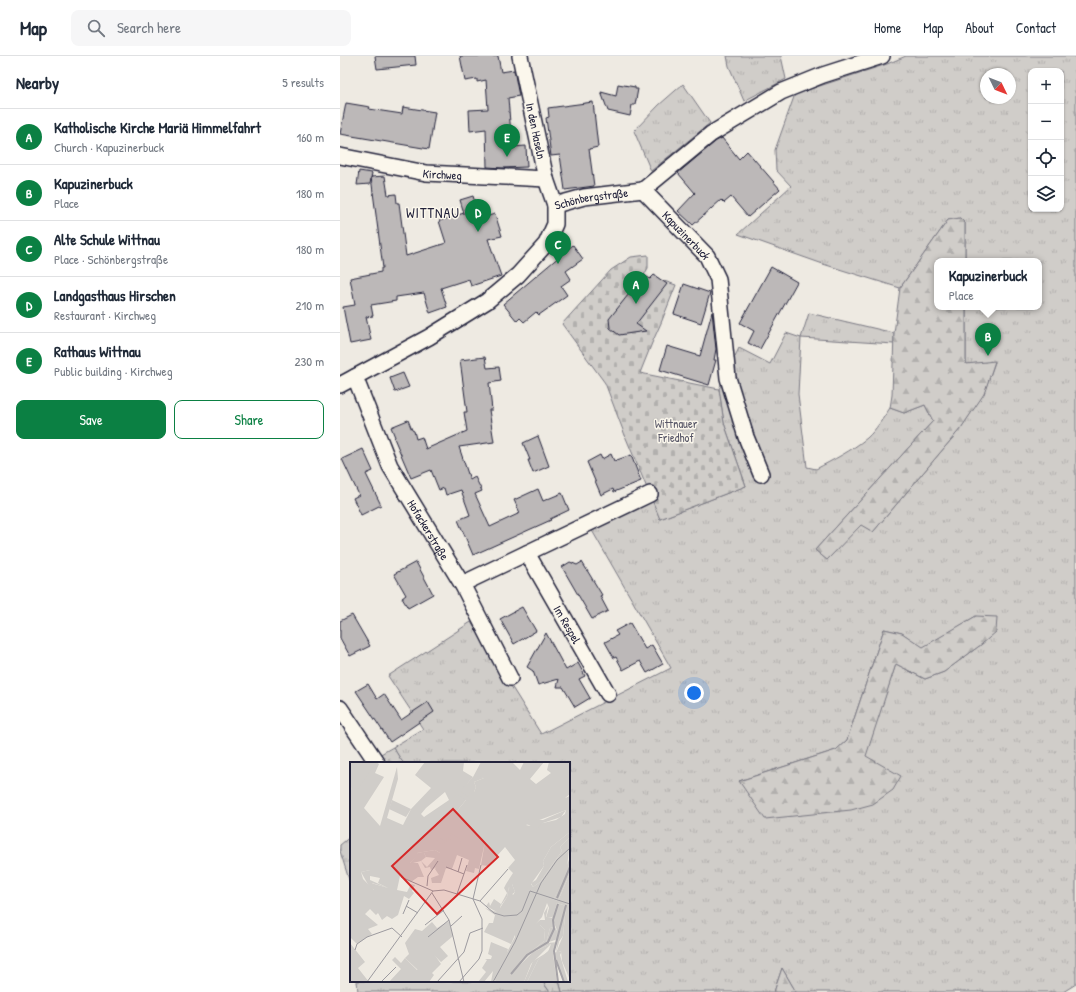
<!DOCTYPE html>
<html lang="en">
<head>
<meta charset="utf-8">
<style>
	:root { --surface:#fff; --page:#f6f6f7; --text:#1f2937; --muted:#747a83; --line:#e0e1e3; --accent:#0b8043 }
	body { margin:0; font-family:"Patrick Hand",sans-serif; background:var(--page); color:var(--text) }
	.controls { position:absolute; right:12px; top:12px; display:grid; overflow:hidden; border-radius:8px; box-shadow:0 1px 3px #0004 }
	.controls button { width:36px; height:36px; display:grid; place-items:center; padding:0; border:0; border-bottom:1px solid var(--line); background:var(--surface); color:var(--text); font:20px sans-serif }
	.compass { position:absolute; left:640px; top:12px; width:36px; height:36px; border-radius:50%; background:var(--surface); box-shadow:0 1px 3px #0004; rotate:133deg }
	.you { position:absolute; left:354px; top:637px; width:14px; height:14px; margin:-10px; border:3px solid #fff; border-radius:50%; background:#1a73e8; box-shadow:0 0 0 6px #1a73e833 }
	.badge { display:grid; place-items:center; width:26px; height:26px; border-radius:50%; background:var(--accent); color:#fff; font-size:13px; font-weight:700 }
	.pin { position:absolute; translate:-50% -33px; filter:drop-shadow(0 1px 2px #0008) }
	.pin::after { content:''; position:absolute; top:21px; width:14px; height:12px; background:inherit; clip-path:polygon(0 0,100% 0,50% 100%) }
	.popup { position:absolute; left:594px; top:202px; width:108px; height:52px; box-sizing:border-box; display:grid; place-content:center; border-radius:8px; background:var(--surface); filter:drop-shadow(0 1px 3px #0005); font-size:13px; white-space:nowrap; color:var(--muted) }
	.popup b { font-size:15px; color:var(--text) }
	.popup::after { content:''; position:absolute; left:50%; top:100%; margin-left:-8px; border:8px solid transparent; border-top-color:var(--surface) }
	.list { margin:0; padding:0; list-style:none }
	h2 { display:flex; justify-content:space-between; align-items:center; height:52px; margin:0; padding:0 16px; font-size:17px }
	h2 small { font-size:13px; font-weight:400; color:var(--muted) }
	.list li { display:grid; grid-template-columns:26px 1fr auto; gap:12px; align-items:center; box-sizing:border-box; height:56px; padding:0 16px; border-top:1px solid var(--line) }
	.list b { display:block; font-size:15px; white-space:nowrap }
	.list p { margin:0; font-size:13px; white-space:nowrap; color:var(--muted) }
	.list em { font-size:13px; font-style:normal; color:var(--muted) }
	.actions { display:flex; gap:8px; padding:12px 16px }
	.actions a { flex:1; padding:9px 0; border:1px solid var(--accent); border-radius:8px; text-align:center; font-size:14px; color:var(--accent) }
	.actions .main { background:var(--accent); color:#fff }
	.icon { flex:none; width:22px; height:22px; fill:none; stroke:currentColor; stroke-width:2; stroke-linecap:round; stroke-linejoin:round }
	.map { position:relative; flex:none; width:736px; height:936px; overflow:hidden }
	header { display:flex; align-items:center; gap:24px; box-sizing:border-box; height:56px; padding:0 20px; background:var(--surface); border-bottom:1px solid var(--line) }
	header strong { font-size:19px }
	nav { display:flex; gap:22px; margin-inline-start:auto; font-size:14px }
	.search { width:280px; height:36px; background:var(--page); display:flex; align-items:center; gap:10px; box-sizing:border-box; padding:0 14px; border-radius:8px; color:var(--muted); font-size:15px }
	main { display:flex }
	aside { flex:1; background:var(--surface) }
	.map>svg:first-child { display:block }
	.grass { fill:url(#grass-tufts); stroke:#797882; fill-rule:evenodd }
	.forest { fill:url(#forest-firs); stroke:#797882 }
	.cemetery { fill:url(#cemetery-stones); stroke:#797882 }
	.building { fill:#bcb8b8; stroke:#22223b }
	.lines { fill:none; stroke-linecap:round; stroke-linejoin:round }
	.street-casing { stroke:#22223b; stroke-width:18 }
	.street { stroke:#fbf7ec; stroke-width:15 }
	.labels { text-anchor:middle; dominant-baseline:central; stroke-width:3; stroke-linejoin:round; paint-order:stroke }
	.street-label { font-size:12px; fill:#22223b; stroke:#fbf7ec }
	.park-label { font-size:12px; fill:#565566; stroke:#fbf7ec }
	.quarter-label { font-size:14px; letter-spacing:1px; fill:#22223b; stroke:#fbf7ec }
	.inset-river { fill:none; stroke:#a6a3a7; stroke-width:2 }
	.inset-road { fill:none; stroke:#9c9a9f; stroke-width:1 }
	.view { fill:#d62828; fill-opacity:0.15; stroke:#d62828; stroke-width:2 }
	.inset-edge { fill:none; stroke:#22223b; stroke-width:2 }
</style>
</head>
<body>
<header>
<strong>Map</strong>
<div class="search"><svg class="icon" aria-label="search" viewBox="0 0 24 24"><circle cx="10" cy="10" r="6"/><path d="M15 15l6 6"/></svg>Search here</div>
<nav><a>Home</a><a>Map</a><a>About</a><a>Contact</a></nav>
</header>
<main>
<aside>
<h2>Nearby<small>5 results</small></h2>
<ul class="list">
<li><span class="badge">A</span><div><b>Katholische Kirche Mariä Himmelfahrt</b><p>Church · Kapuzinerbuck</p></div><em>160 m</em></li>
<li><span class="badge">B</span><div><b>Kapuzinerbuck</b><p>Place</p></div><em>180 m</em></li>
<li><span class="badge">C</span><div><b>Alte Schule Wittnau</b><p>Place · Schönbergstraße</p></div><em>180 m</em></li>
<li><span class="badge">D</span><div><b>Landgasthaus Hirschen</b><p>Restaurant · Kirchweg</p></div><em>210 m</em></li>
<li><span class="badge">E</span><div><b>Rathaus Wittnau</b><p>Public building · Kirchweg</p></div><em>230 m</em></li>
</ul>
<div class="actions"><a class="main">Save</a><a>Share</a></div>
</aside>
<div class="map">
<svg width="736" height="936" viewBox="0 0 736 936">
	<defs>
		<pattern id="grass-tufts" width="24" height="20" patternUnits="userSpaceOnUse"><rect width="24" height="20" fill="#d0cdc9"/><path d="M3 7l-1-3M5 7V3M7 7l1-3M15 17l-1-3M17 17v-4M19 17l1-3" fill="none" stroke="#b2b0ae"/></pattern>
		<pattern id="forest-firs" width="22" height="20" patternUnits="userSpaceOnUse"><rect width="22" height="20" fill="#d0cdc9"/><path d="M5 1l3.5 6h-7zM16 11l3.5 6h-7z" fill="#b2b0ae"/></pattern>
		<pattern id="cemetery-stones" width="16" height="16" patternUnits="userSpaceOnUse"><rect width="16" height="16" fill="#d0cdc9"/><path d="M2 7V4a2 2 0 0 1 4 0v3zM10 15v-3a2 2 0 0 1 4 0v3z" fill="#b2b0ae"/></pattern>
	</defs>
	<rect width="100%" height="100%" fill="#eeeae2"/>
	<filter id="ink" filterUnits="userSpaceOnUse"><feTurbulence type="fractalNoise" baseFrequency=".025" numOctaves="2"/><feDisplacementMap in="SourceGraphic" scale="8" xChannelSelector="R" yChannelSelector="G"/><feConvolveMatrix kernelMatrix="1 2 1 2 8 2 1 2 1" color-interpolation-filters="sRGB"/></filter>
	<g filter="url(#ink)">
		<path class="grass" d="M387,0H441L446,23L404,45L389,10Z
			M566,0H736V928L723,936H456L442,912L434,936H222L219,925H229V707H64L61,704L53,691L83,673L48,620L131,566L201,678L331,612L250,471L312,442L320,463L406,430L384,367L379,333L399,292L430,308L446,277L461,282L469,257L554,277V288L461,282L458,338L467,411L476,413C493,404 511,395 527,382C536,374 543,362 550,352L564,357L585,349L593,365L475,494L487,504L521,468L533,476L621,372L644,337L655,306L626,308V251H699V205H625V167L620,162L608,164L560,232L483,208L398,178L451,130L436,114L435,94L455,38L547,8ZM691,15H721V153H691ZM646,18H670V42H646ZM636,560L655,576L642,588L604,616L585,623L556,608L525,700L399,725L496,694L507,684L544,573L562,577L583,592Z
			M343,28L370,67L311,115L294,75L319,49Z
			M11,780V830L0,795V789Z
			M17,925H202L210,936H18Z"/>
		<path class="forest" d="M620,162L625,167V205H597V251H626V308L655,305L644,338L621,372L533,476L521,469L487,504L475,494L593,365L585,349L564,357L550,352L552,339L554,277L560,232L608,164Z
			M636,560L657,561L656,576L642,588L604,616L585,623L556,608L526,700L561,720L553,734L533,748L511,754L425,763L399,725L496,694L507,684L544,573L562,577L583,591Z
			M53,691L61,704L64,707H45L39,699Z
			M442,912L456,936H434Z
			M202,925H219L222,936H210Z"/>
		<path class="cemetery" d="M308,199V212L304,219L310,223L314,219L321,224L336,229L321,267L312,287L300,317L379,333L384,367L406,430L320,463L286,382L265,327L222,268L271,214L291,201Z"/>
		<path class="building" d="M35,0H75L76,9L37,13Z
			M120,0H158L161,16L174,14L179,40L168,42L172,91L186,90L187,111L162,112L147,111L146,73L130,75L129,54L148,53L146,24L137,26V23L125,25Z
			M278,28L295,31V33H298L295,49H292L290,60L268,55L261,36L276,40Z
			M253,46L258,91L249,93L254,130L225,134L220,99L211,100L206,62L209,61L208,52Z
			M6,47L30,51L29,53L62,58L63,51L95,56L89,93L0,78Z
			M382,82L399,103L407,95L440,133L408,161L391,141L384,147L381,144L353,169L338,155L355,137L338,117L376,85Z
			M19,115L32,117L30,128L17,129Z
			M45,120L48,139L56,138L57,147H59L66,200L106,187L99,165L124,157L120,144L133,140L137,153L139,152L141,162L155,158L162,180L148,183L161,220L131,230L129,223L101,232L107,251L90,257L84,237L56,241V245L31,249L33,260L26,261L31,284L10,288L3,251L15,249L10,222L41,216V212H43L31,121Z
			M233,189L243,203L226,215L231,223L221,230L227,239L199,259L196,256L184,266L180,262L177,265L163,248Z
			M431,211L457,226L420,293L408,287L414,275L400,267Z
			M304,219L310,223L314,219L327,228L296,268L306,275L279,279L270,272L269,263Z
			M344,228L370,237L361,267L334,258Z
			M372,256L376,293L374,304H376L369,329L320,314L327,290L360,300Z
			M145,301L147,312L159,311L161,325L149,327L152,354H149L154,386L119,391L130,424L135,421L142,435L135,438L150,471L180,457L174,444L198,433L203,445L222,437L229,454L210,463L211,464L133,499L118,464L130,459L121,434L106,439L104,432L99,434L91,414L71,422L54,382L55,381L51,371L68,364L72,374L74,375L76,383L82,381L86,393L127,375L124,356H127L120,304Z
			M63,317L69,331L55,336L50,322Z
			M198,380L209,410L193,417L188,404H190L183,387Z
			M23,393L33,415L26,418L41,449L21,459L13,442L19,439L2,403Z
			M271,398L274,405L291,399L301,425L274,436L273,433L261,439L247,406L260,399L262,403Z
			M76,506L93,538L68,552L62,542L66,539L54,518Z
			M230,506L237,509L242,506L262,539L260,540L268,555L252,563L222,511Z
			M182,551L196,575L174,588L160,563Z
			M12,559L30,590L10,600L0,582V565Z
			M290,567L305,593L312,589L323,608L307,617L300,605L283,614L276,601L274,602L265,586L278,579L275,575Z
			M206,577L226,614L238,607L245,620L239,623L250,642L235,651L223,631H217L219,623L198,629L193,615L187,611Z
			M28,628L37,643L44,638L61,664L88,646L94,656L50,686L16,635Z"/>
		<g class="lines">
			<g class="street-casing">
				<g id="street">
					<path id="s1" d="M0,100L86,117L206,123"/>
					<path id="s2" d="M303,134L367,200L378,223L388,322L406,381L421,418"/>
					<path id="s3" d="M215,149L244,141L303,134L371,78L441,36L483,19L542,0"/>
					<path id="s4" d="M15,321L50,410L122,528L170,622"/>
					<path d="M0,329L89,281L147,245L178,219L206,188L215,168V149L206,123L180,0"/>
					<path id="s5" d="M187,497L268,638"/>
					<path d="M122,528L310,438"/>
					<path d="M0,652L37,707"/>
				</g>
			</g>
			<use href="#street" class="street"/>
		</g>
	</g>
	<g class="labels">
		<g class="street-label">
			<text transform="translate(196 75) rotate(78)">In den Haseln</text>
			<text stroke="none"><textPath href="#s1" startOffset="104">Kirchweg</textPath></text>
			<text stroke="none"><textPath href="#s3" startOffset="37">Schönbergstraße</textPath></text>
			<text stroke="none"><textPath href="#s2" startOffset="63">Kapuzinerbuck</textPath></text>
			<text stroke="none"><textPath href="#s4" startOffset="170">Hofackerstraße</textPath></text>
			<text stroke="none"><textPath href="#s5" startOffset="82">Im Respel</textPath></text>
		</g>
		<g class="park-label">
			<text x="336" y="367">Wittnauer<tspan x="336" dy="14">Friedhof</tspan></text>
		</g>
		<g class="quarter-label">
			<text x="93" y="156">WITTNAU</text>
		</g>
	</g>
	<g transform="translate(10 706)">
		<rect width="220" height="220" fill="#eeeae2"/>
		<path d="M26,0L29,2L25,11L34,15L14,46L30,64L47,5L48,17L37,56L53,63L61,47L81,26L65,13L75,0H114L113,9L123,15L131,0H162L170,8L174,0H194L180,17L186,22L201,11L197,8L199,0H220V32L215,36L220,34V70L201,85L193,99L194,104L181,122L183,125L190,120L212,89L210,85L220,75L217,107L204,137L192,133L208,139L220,111V218L212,199L211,189L206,191L213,174L216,144L207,141L203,155L196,156L199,146L197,141L192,155L185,163H190L195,168L194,179L171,198L166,207L183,190L201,182L181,202L174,220H146L145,218L141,220L143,209L134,220H128L136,210L132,206L137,198L135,197H141L142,194L138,192L141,180L158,187L157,190L165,175V173L161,182L134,170L139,161H143L145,153L135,146L147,150L136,144L139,140L140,144L144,137L151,142L150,146L157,135L159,125L163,133L165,130L162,122H156L163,111L158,106L165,98L155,85L138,104L131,103L135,80L129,107L125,106L124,111L116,109L119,98L107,93L102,107L87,105L81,108L80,105L75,106L71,99L77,105L85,96L76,95L74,91H90L85,88L67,91L69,93L60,101H68L74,115H68L61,120L50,114L47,128L57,130L61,122L65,123L62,129L64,131L59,137L54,134L48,153L42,157L37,154L32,158L28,151L26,153L20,147L15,152L28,163L18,167L22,172L7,182L0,175V32L2,25ZM123,15L134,16L124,20L126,25L124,30H120L117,22ZM95,30L99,38L74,55L71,52L76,46ZM116,38L107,49L95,47L102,40ZM216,48L215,52L206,58L180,64L176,63ZM20,108V114L30,116L28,121L38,126L21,121L24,128L13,117L11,110ZM200,166L205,165L207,169L205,178L196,181ZM0,181L15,200L8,206L19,220L0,219ZM207,181L203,192L207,220H177L188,198ZM84,192L91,202L82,211L84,213L79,220H39L51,207L42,198L45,195L51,201L55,196L67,208Z" fill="#d0cdc9" fill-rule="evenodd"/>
		<path d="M0,0H26L8,27L2,25L1,32ZM128,14L134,16L124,20L126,25L124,30H120L118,35L110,29L123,15ZM107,32L116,38L107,49L95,48V44ZM216,48L211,55L193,61L186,67L175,61L176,57L193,58ZM220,70V75L210,85L212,89L190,120L183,125L181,121L186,118L194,104L193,99L201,85ZM101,71L111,78L110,82L100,77L91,82L83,75H90L93,79L100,75ZM85,88L90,91H74L76,95L71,99L59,102L68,93L67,91ZM220,95V111L208,139L192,133L189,129L192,122L191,131L204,137ZM20,108V118L38,126L22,121L25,128L20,126L11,110ZM156,122H162L165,130L161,133L159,125L157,135L149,146L157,131L154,126ZM207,141L216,144L213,174L208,181L204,176L207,168L202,156ZM212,189L210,193L218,220H213L203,191ZM198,190L188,198L177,220H174L183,199Z" fill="#d0cdc9"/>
		<path d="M198,144L196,155L202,156L205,165L200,166L196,181L209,180L206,191L207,182L198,190L201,182L183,190L170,201L157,220L171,198L194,179L195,168L190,163H184L190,158H195L194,151Z" fill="#d0cdc9"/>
		<path d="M90,100L97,103L91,121H82L81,116L89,113L85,107Z" fill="#d0cdc9"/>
		<path d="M99,159L103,174L90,185L98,194L91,200L84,193L68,208L55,196L59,192L55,181L65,167L72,169L82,160L87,166Z" fill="#d0cdc9"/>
		<path d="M42,38L61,47L56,55L39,47Z" fill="#d0cdc9"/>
		<path class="inset-river" d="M207,136L220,105M206,198L214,220M161,212L177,193L198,180L204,167L203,158L208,142M208,220L204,189L216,143"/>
		<path class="inset-road" d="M96,105L114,112M108,110L112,96M51,115L83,129M77,124L78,114L88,99M83,129L94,128L130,139L144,151L154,154L167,153L172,149L180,129L220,142M82,131L99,158L114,220M107,132L117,103M123,137L131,103M130,139L158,107M56,144L68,151M53,152L59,138M75,163L94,148M101,164L112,154M78,175L99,158M5,188L7,182L17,175L42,166L52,175M17,220L83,129M31,220L46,205M87,220L114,190L120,171L133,166M109,220L129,197L132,189V157L123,137M143,220L165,180L191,121L207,98L220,86"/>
		<path class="view" d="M103,47L148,95L87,152L42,104Z"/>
		<rect width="220" height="220" class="inset-edge"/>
	</g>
</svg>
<div class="controls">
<button>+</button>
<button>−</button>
<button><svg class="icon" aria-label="locate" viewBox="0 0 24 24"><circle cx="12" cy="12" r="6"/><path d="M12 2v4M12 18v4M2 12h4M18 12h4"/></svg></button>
<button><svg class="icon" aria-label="layers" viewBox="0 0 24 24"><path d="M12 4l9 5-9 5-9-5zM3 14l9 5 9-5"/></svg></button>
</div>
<svg class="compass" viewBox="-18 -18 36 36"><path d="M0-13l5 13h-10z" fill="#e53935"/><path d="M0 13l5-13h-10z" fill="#747a83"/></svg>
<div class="you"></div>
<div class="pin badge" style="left:296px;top:248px">A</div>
<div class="pin badge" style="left:648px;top:300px">B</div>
<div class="popup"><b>Kapuzinerbuck</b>Place</div>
<div class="pin badge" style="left:218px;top:208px">C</div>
<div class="pin badge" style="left:138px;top:176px">D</div>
<div class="pin badge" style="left:167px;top:101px">E</div>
</div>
</main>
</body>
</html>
